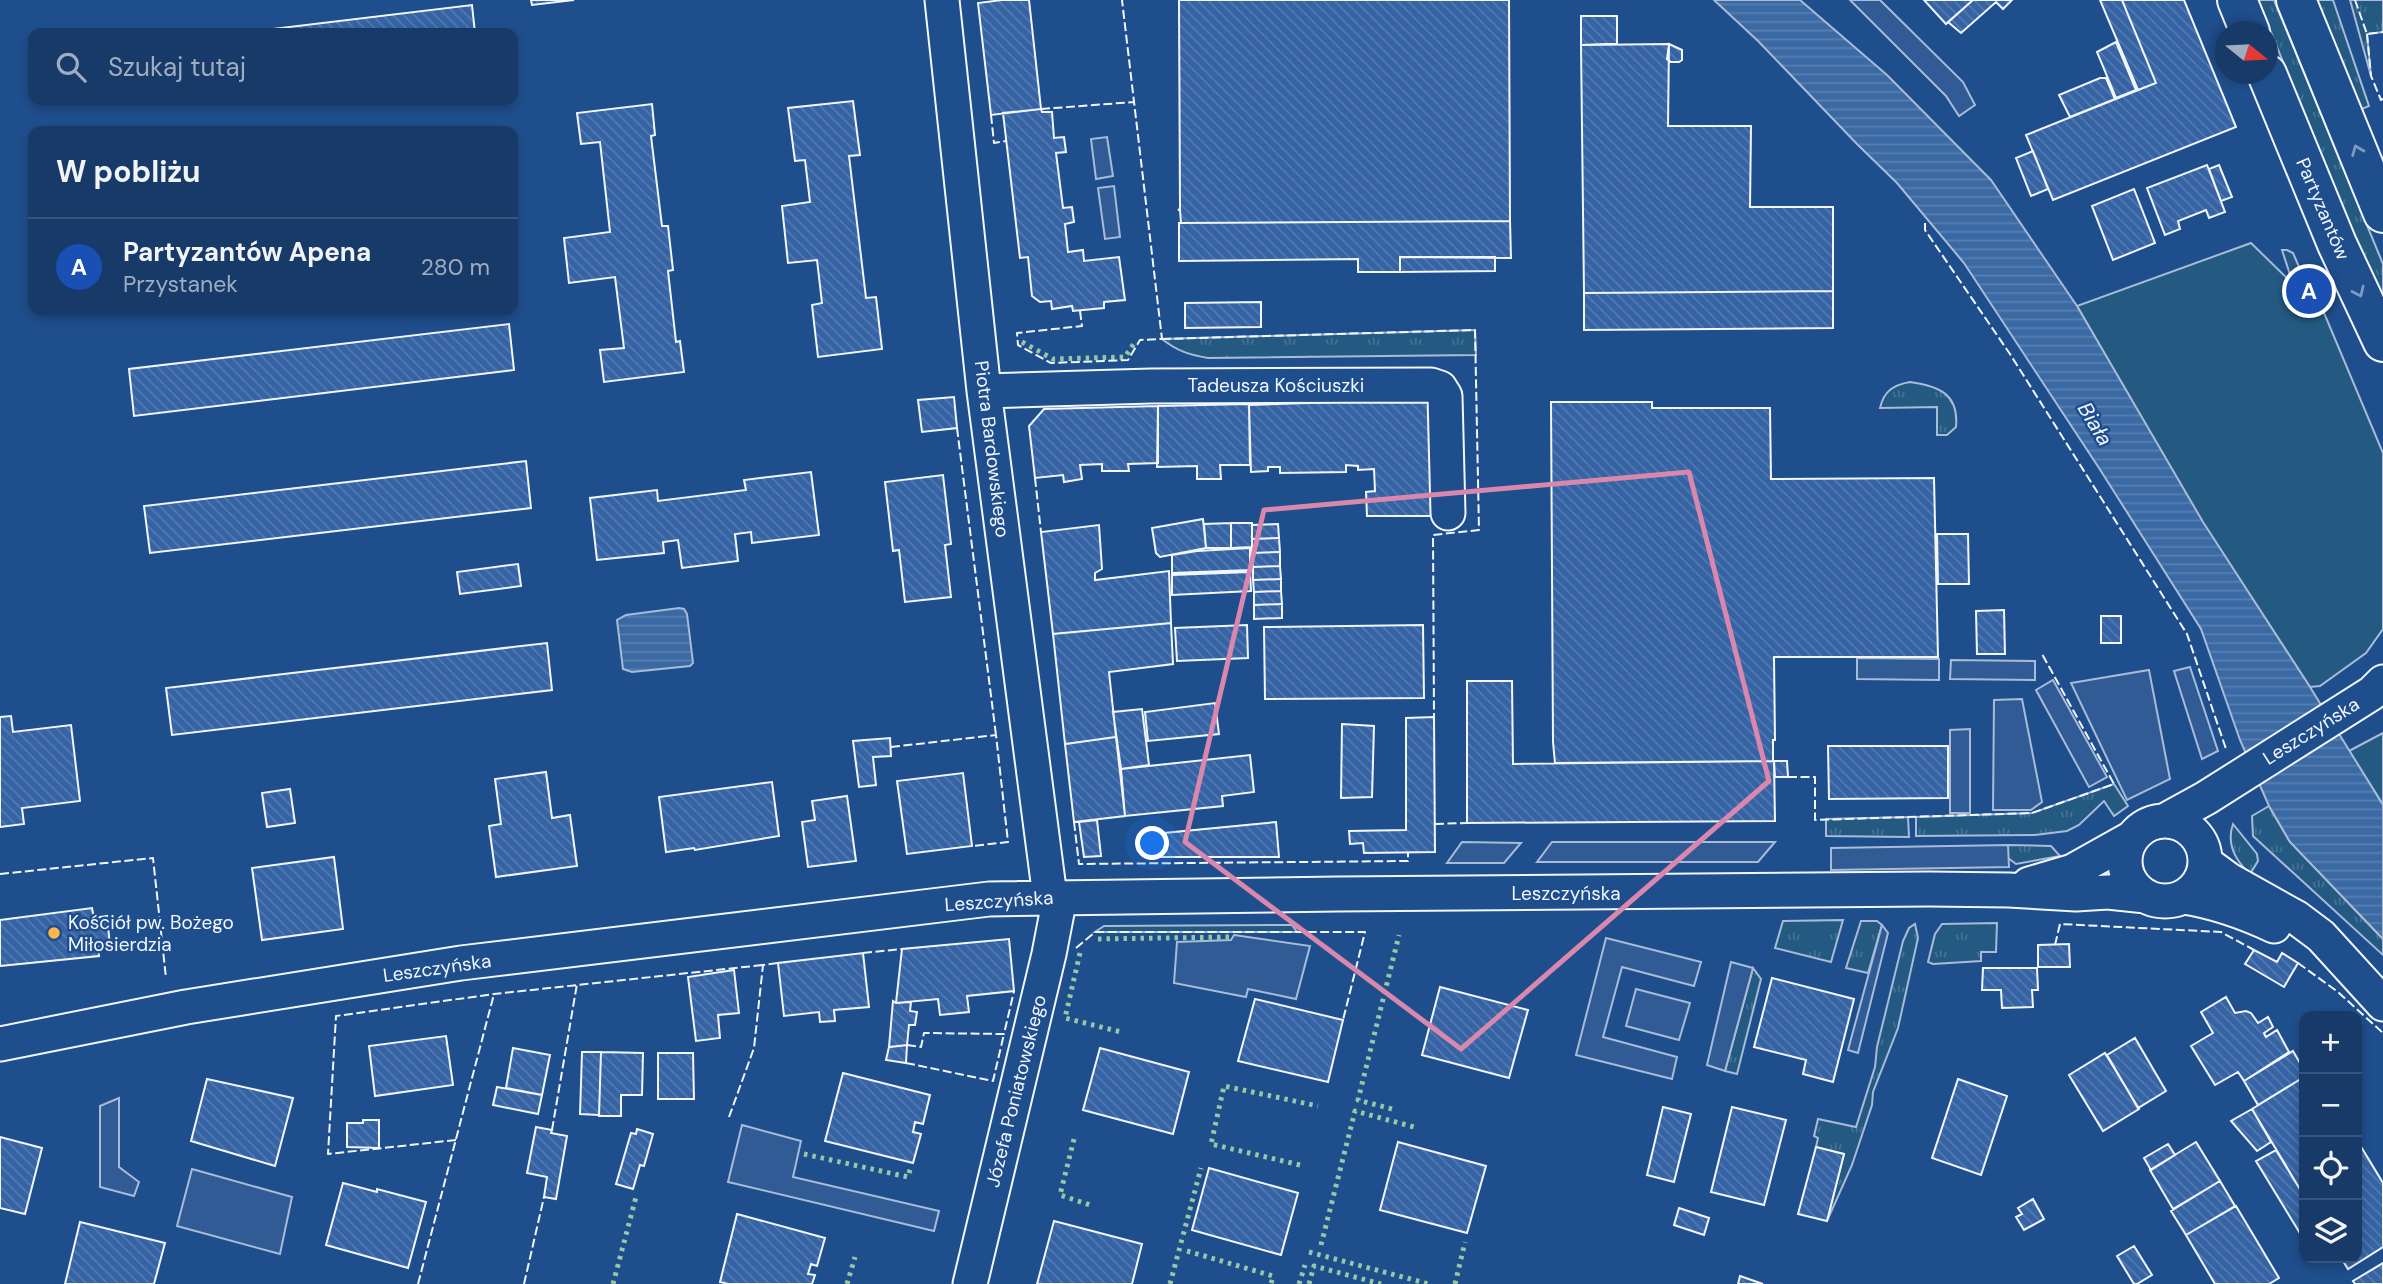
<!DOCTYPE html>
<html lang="pl">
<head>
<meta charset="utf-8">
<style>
	:root { --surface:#173a69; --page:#244571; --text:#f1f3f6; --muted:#9eadc0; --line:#36547d; --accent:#ffb74d }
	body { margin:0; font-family:"DM Sans",sans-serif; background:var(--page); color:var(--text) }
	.controls { position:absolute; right:21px; bottom:21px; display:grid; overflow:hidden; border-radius:14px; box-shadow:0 4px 10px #0003 }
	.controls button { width:63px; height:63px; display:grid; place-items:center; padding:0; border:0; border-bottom:2px solid var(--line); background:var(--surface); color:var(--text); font:35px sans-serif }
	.compass { position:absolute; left:2215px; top:21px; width:63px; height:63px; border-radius:50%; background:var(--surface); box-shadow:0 4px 10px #0003; rotate:108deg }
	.you { position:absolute; left:1153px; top:844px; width:24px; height:24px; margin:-18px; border:5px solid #fff; border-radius:50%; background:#1a73e8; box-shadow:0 0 0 10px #1a73e833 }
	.badge { display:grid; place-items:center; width:46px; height:46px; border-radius:50%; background:var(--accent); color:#fff; font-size:23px; font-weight:700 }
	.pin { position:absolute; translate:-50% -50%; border:4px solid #fff; box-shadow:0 2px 7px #0006 }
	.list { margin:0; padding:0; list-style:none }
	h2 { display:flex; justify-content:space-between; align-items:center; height:91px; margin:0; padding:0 28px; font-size:30px }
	h2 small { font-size:23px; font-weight:400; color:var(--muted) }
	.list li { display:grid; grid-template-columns:46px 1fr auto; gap:21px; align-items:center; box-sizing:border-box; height:98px; padding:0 28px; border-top:2px solid var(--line) }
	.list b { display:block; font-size:26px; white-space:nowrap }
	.list p { margin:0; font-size:23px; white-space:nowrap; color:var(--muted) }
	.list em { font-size:23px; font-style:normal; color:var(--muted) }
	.icon { flex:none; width:38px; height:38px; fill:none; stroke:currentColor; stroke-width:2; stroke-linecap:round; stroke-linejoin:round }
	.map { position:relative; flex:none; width:2383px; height:1284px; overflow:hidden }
	.search { position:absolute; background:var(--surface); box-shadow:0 4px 10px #0003; left:28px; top:28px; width:490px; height:77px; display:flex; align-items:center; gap:18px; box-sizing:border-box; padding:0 24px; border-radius:14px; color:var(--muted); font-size:26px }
	.panel { position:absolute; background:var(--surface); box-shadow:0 4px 10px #0003; left:28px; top:126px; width:490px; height:189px; border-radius:14px }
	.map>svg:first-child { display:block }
	.grass { fill:url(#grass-tufts); stroke:#a8bbd7; stroke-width:2 }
	.green { fill:#245a82; stroke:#a8bbd7; stroke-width:2 }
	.parking { fill:#305b95; stroke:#a8bbd7; stroke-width:2 }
	.water { fill:url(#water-rules); stroke:#a8bbd7; stroke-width:2 }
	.building { fill:url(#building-back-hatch); stroke:#f2f6ff; stroke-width:2 }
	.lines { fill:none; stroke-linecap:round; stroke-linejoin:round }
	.minor-casing { stroke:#f2f6ff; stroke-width:37 }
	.major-casing { stroke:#f2f6ff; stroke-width:42 }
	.minor { stroke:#1f4e8c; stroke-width:33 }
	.major { stroke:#1f4e8c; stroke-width:38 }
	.hedge { stroke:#97c8a6; stroke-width:5; stroke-dasharray:3.5 5; stroke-linecap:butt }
	.fence { stroke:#f2f6ff; stroke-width:2; stroke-dasharray:9 3.5; stroke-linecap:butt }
	.oneway { stroke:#7e9ac0 }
	.marked { fill:none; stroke:#da87ad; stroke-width:5; stroke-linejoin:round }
	.poi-dot { fill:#ffb74d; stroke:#1f4e8c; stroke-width:2.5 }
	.labels { text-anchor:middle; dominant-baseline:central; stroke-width:5; stroke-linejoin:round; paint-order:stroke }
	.street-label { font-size:19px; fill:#f2f6ff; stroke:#1f4e8c }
	.poi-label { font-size:19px; fill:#f2f6ff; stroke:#1f4e8c; text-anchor:start }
	.water-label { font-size:21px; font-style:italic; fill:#f2f6ff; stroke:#1f4e8c }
</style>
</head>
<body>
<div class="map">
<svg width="2383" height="1284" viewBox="0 0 2383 1284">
	<defs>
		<pattern id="grass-tufts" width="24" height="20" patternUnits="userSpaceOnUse" patternTransform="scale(1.75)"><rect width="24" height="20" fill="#245a82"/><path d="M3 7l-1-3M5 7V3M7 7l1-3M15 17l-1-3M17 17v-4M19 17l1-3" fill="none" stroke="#447295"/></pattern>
		<pattern id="water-rules" width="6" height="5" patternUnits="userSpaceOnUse" patternTransform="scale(1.75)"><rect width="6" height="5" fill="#3b69a3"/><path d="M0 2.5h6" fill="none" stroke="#587fb1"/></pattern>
		<pattern id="building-back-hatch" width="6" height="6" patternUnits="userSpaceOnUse" patternTransform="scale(1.75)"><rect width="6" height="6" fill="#3563a3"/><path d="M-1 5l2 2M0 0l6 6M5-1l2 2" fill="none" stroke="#537ab1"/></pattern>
	</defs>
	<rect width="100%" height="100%" fill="#1f4e8c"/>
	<path class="grass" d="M2258,0H2274L2383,264V303L2358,247Z
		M2313,0H2333L2369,106L2362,109L2357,106Z
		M2350,0H2383V32L2367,34L2371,76Z
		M1475,330L1476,355L1208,358C1190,355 1177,351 1162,339Z
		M1910,382C1939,386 1959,394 1956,427L1947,435H1937V407L1880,408C1884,391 1893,385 1910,382Z
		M2114,784L2128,806L2114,816L2104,801L2079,825L2067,831L2035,835L1916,836V817L2032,813Z
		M2269,806L2290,842L2383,939V955L2253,836L2252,816Z
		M1908,817L1909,837L1826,836V819Z
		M2233,824L2257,854L2258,861L2250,874C2236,861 2226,844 2233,824Z
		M2008,845L2051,846L2060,856L2016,864L2008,858Z
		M1843,920L1831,962L1775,948L1783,921Z
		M1861,921H1877L1882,925L1868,973L1846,968Z
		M1997,923L1996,952H1981V961L1933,964L1928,962L1935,934L1942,924Z
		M1915,924L1918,938L1898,1028L1873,1092L1872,1105L1852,1165L1827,1221L1844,1154L1816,1147L1818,1138L1814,1136L1818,1119L1856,1127L1875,1067L1877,1047L1903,941L1909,928Z
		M1292,925L1297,932H1095L1104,926Z
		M1753,968L1761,979L1737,1074L1725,1071Z"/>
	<path class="green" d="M2251,243L2293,284L2282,250H2287L2293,253L2303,276L2300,287L2313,311L2322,308L2383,453V629L2366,653L2320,686L2310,687L2202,522L2077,306Z
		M2383,733V805L2349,751Z"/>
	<path class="parking" d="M1850,0H1880L1963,82L1975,105L1959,116L1946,96Z
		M1107,137L1113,176L1096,179L1091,139Z
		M1114,186L1120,237L1105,239L1098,188Z
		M1857,658L1939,659V680L1857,679Z
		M1951,660L2035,661V680L1950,679Z
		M2190,667L2218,751L2202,759L2174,671Z
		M2149,670L2170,779L2127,800L2071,683Z
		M2053,680L2107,777L2089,787L2036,690Z
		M2022,699L2042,802L2031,810H1993L1994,700Z
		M1970,729V813H1950V730Z
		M1462,842L1521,843L1504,863H1447Z
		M1552,842H1775L1758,862H1537Z
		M2008,845L2009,867L1831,870V848Z
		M1882,925L1888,933L1858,1053L1848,1050Z
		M1234,935L1310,946L1296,999L1248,989L1246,997L1174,983L1177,942L1231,940Z
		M1606,938L1701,962L1694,986L1622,967L1603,1037L1677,1057L1672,1079L1576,1055Z
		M1731,962L1753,968L1725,1071L1707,1065Z
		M1636,989L1690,1003L1679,1040L1626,1026Z
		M119,1098V1167L139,1182L134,1196L100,1187V1106Z
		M742,1125L801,1141L793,1177L939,1211L934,1231L728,1182Z
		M192,1169L292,1197L280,1254L177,1226Z"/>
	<path class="water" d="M1714,0H1800L1887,75L1991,180L2077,306L2203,522L2310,687L2383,805V939L2290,842L2269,806L2240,740L2201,629L2099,468L1964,263L1897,183L1857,144L1758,41Z
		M679,608L684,609L687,614L693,663L690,666L632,672L623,669L617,620L626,615Z"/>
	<path class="building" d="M531,0H574L532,5Z
		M1002,0H1029L1041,109L991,115L978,3Z
		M1179,0H1509L1510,221L1181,223L1180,210H1178L1180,209Z
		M1924,0H1973L1946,24Z
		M1973,0H2012L2003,9L1996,2L1961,33L1948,22Z
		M2100,0H2122L2156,83L2138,90Z
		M2122,0H2184L2236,127L2053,200L2026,135L2156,83Z
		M472,5L475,33H239Z
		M1581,16H1617V44L1581,45Z
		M2116,42L2136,90L2116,98L2097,52Z
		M1669,44L1668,126H1751L1750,207H1833V291L1584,293L1581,45Z
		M1669,44L1682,50V60L1679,62H1671L1667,59Z
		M2100,78H2106L2115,99L2070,117L2059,95Z
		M853,101L860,155L849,156L866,298L876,297L882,349L818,357L812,305L822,303L817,260L788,263L782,206L810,202L805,160L795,161L788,108Z
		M652,104L655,135L651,136L662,226H668L673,270L668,271L676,342L680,341L684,372L604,382L600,350L624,348L615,277L569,283L564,238L610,232L600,142L581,144L577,113Z
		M1041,109L1042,112H1052L1054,138L1064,137L1066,152L1056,153L1063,208L1072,207L1074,222L1065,224L1068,252L1083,250L1084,261L1119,257L1125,300L1104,302V308L1073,311L1072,306L1052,309L1051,301L1040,302L1032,296L1028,257L1020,258L1003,113Z
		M2033,151L2048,189L2031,196L2016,158Z
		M2207,165L2225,212L2209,218L2206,210L2178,221L2180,229L2165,235L2147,188Z
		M2219,165L2232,197L2221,201L2209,169Z
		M2134,189L2155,243L2113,260L2092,206Z
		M1510,221L1511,258L1400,257V272H1358V259L1179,261V223Z
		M1400,257H1495V271L1400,272Z
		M1833,291V328L1584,330V293Z
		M1261,302V327L1185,328V303Z
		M509,324L514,370L134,416L129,369Z
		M954,397L957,428L922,432L918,400Z
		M1400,400L1430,401L1432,516H1367L1366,492L1375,491L1374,469L1358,470V466L1346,465V472L1280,473V467H1268V471L1251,472L1249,405Z
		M1551,402H1652V408H1770L1771,479L1934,478L1938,657H1774L1775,740H1773V761L1555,763L1553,742Z
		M1249,404L1250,465H1220L1221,479H1197V466L1157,467L1158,406Z
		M1158,406V463L1128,464L1129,471H1102V464L1080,465L1082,479L1064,482L1063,475L1035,478L1029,426L1044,409Z
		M526,461L531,508L150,553L144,506Z
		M811,472L819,535L752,543L751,532L735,534L738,561L682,568L678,540L663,542L664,553L597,560L590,498L657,490L658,501L746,490L744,480Z
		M943,475L951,544L945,545L951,597L905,602L899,550L893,551L885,482Z
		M1203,519L1206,548L1160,557L1156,553L1152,528Z
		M1231,523V548H1206L1204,524Z
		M1231,523H1252V547L1231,548Z
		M1278,524L1279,538L1252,539V525Z
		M1099,525L1102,569L1095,573V580L1169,571L1171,623L1053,634L1041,532Z
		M1937,534H1968L1969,584H1938Z
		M1279,538L1280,552L1252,553V539Z
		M1250,548V570L1172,573V555L1197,551Z
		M1280,552V566L1253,567L1252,553Z
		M518,564L521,586L460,594L457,572Z
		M1280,566L1281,579L1253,580V567Z
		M1250,572L1251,591L1172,595V575Z
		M1281,579V591L1254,592L1253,580Z
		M1281,591L1282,604L1254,605V592Z
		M1282,604V618L1254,619V605Z
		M2004,610L2005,654H1977L1976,611Z
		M2101,616H2121V643H2101Z
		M1171,623L1173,664L1109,672L1116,737L1065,744L1053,634Z
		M1247,625L1248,658L1177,661L1175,628Z
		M1423,625L1424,698L1265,699L1264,627Z
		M547,643L552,690L172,735L166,688Z
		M1467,681H1512L1513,764L1774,761L1775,821L1467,823Z
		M1215,703L1219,734L1148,741L1145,712Z
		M1142,709L1149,765L1121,769L1113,712Z
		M11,716L13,732L71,725L80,801L22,808L24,824L0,827V717Z
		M1434,717L1435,852L1364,853L1363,843L1350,844L1349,831L1406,830V718Z
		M1342,724L1374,726L1372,797L1341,798Z
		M1116,737L1125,816L1074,822L1065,744Z
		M890,738L891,756L873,757L876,785L859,787L853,741Z
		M1828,746H1948V798L1829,799Z
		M1250,755L1254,792L1222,796L1223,806L1125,816L1121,769Z
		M1774,761H1787L1788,777H1775Z
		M546,772L552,818L570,815L577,866L496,877L489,826L501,824L495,779Z
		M963,773L972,846L907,854L897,781Z
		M772,782L779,836L695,850L694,848L666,852L659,797Z
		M290,789L295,823L267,827L262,793Z
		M847,796L856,861L808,867L802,822L815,820L812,801Z
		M1097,820L1101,856L1084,857L1079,822Z
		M1276,822L1279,857H1156L1154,834Z
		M334,857L343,929L262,940L252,868Z
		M92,908L94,918L107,916L110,946L98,947L99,956L0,966V920Z
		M1009,939L1014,991L967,996L969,1012L940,1015L938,999L896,1003L902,949Z
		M2069,944L2070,967H2038V945Z
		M2254,950L2277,962L2282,953L2298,963L2284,987L2245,964Z
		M863,953L869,1007L834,1010L835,1021L820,1022L819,1012L784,1016L778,963Z
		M1983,968H2037L2038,990H2032L2033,1007L2002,1008L2001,990H1982Z
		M734,970L739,1013L718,1015L720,1038L696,1041L688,977Z
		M1772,978L1854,999L1833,1082L1803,1074L1806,1060L1754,1047Z
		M1440,987L1528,1010L1509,1078L1422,1055Z
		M2226,997L2235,1013L2246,1011L2251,1013L2258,1023L2268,1017L2273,1027L2264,1033L2266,1037L2277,1030L2289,1052L2244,1081L2238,1072L2215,1085L2191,1046L2213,1033L2201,1012Z
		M1255,999L1343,1020L1328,1082L1238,1061Z
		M893,1001L896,1003L911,1002L910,1011L917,1012L915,1025H909L907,1045L889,1047Z
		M446,1036L453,1085L375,1096L369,1046Z
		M2135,1038L2166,1091L2138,1108L2107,1055Z
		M907,1045L906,1063L886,1060L889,1047Z
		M513,1048L550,1055L542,1095L506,1088Z
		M1100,1048L1189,1072L1173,1134L1083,1110Z
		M2293,1051L2304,1070V1077L2258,1105L2244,1081Z
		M582,1052H601L599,1115L580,1114Z
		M601,1052L643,1053L642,1095H621V1116H599Z
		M658,1053H693L694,1099H658Z
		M2105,1053L2139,1109L2103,1131L2069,1075Z
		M843,1073L930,1095L923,1124L915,1122L913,1132L921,1134L913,1163L825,1141Z
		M2304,1077V1196L2252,1109Z
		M207,1079L293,1098L275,1166L191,1141Z
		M1958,1079L2007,1096L1981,1175L1932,1158Z
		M497,1087L542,1095L538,1114L493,1105Z
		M1663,1107L1691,1114L1674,1182L1647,1175Z
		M1732,1107L1786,1120L1764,1205L1711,1192Z
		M2252,1109L2271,1142L2257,1151L2231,1121Z
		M363,1120H379V1148L347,1147V1123H363Z
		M536,1127L552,1130L551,1133L567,1136L556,1199L544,1197L547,1177L527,1173Z
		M637,1129L653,1134L644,1166L640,1165L633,1189L616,1184L631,1133L636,1134Z
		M0,1137L42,1148L25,1214L0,1208Z
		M2357,1140L2383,1183V1247L2348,1269L2341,1258H2357Z
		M1398,1142L1486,1166L1467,1233L1380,1210Z
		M2196,1142L2220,1181L2173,1209L2150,1170Z
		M2168,1144L2175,1155L2151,1170L2144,1158Z
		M1816,1147L1844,1154L1827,1221L1798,1214Z
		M2276,1150L2304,1196V1240L2256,1161Z
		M1209,1168L1298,1193L1281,1255L1192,1230Z
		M2220,1181L2235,1206L2186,1235L2171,1211Z
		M343,1183L377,1192V1189L426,1202L408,1268L326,1245Z
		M2033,1199L2044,1219L2024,1230L2016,1217L2022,1214L2018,1208Z
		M2236,1206L2279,1278L2269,1284H2215L2186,1235Z
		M1679,1208L1709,1218L1704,1235L1674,1225Z
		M737,1214L825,1238L817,1266L811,1264L808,1274L815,1275L812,1284H728L720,1282Z
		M1054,1221L1142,1244L1132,1284H1037Z
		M80,1222L165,1243L154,1284H65Z
		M2134,1246L2152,1275L2137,1284H2134L2117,1256Z
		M2383,1263V1284H2355L2353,1281Z
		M1740,1276L1763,1284H1738Z"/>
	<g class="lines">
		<g class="minor-casing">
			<path id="minor" d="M942,0L984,391L1050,897
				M984,391L1151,386L1431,385L1440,388L1445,396L1448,513
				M2166,820L2206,798L2372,693L2383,682
				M2125 861a40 40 0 1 1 80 0a40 40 0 1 1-80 0Z
				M2206,863L2229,880L2297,918L2321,936L2383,1004
				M2029,884L2073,871L2132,838
				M2184,897C2216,902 2244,912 2274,926
				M0,1044L186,1007L461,963L989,899L1338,894L1929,889L2009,890L2076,894L2108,892L2146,896
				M970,1284L1049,954L1060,897"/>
		</g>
		<g class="major-casing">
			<path id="major" d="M2237,0L2250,32
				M2296,0L2383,213
				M2267,74L2337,244L2383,342"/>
		</g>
		<use href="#minor" class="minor"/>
		<use href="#major" class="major"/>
		<path class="hedge" d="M1022,342L1053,359L1125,357L1135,342
			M1098,939L1230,937
			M1080,953L1065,1018L1121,1032
			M1392,1109L1358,1100L1399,935
			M1074,1139L1060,1195L1093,1206
			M804,1154L908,1177L911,1166
			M1300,1165L1211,1144L1224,1086L1318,1106
			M1321,1245L1355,1111L1414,1127
			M1187,1251L1273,1276L1271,1284
			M1309,1252L1429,1284
			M613,1284L636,1197
			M847,1284L855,1257
			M1170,1284L1201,1168
			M1299,1284L1305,1265
			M1309,1284L1314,1266L1381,1284
			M1455,1284L1465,1242"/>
		<path class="fence" d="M2355,0L2367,34L2383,32
			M2367,34L2371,76L2381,100L2383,99
			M1041,109L1134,102
			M991,115L994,143L1006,141
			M1925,223V230L2010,354L2187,634L2226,749
			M1080,311L1082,326L1017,333L1018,345L1051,363L1128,360L1140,340L1162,339L1122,0
			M1162,339L1475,330L1479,530L1433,535L1434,717
			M957,428L996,735
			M1035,478L1041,532
			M891,747L996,735L1008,842L972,846
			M1788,777H1815V820L2032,813L2114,784L2042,654
			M1074,822L1079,864L1408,861V852
			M1435,824L1467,823
			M0,874L153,858L166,978
			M2055,945L2060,924L2221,932L2254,950
			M1076,948L1095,932H1365L1343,1020
			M863,953L902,949
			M2298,963L2338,992L2383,1033
			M907,1045L921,1047L924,1033L1004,1034L1014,991
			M906,1063L993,1081L1004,1034
			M729,1117L754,1048L763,965L778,963
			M552,1130L577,984
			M456,1140L328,1154L336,1016L494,994L763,965
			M418,1284L494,994
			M524,1284L544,1197"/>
	</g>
	<defs><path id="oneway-chevron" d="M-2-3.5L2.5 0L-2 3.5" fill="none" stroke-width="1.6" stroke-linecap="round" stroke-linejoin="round" transform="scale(1.75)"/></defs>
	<g class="oneway">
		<use href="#oneway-chevron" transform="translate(2357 150) rotate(-112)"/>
		<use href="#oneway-chevron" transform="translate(2359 292) rotate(65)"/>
	</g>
	<path class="marked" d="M1689,472L1769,781L1461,1049L1185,842L1264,510Z"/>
	<circle class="poi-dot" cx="54" cy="933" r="7"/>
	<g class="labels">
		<g class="street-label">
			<text transform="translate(2323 209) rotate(67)">Partyzantów</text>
			<text x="1276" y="385">Tadeusza Kościuszki</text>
			<text transform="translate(992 449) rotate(83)">Piotra Bardowskiego</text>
			<text transform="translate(2311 731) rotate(-32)">Leszczyńska</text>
			<text x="1566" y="893">Leszczyńska</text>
			<text transform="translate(999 901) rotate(-4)">Leszczyńska</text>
			<text transform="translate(437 968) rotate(-8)">Leszczyńska</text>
			<text transform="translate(1016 1091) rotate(-76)">Józefa Poniatowskiego</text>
		</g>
		<g class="poi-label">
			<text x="68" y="922">Kościół pw. Bożego<tspan x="68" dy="22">Miłosierdzia</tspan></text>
		</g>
		<g class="water-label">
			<text transform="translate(2095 424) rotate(59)">Biała</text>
		</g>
	</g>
</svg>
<div class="controls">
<button>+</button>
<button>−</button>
<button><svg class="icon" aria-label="locate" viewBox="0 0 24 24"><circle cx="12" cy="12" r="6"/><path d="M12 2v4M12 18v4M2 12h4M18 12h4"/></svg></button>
<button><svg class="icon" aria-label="layers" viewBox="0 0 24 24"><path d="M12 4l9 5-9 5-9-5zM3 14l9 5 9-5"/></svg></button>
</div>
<svg class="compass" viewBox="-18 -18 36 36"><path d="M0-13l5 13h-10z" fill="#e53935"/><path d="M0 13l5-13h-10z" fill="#9eadc0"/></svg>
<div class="you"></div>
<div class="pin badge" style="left:2309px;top:291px;background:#1a4fb4">A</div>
<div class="search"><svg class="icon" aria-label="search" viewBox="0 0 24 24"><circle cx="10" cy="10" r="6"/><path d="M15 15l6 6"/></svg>Szukaj tutaj</div>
<section class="panel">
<h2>W pobliżu<small></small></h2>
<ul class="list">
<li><span class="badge" style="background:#1a4fb4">A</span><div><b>Partyzantów Apena</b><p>Przystanek</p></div><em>280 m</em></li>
</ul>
</section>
</div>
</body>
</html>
